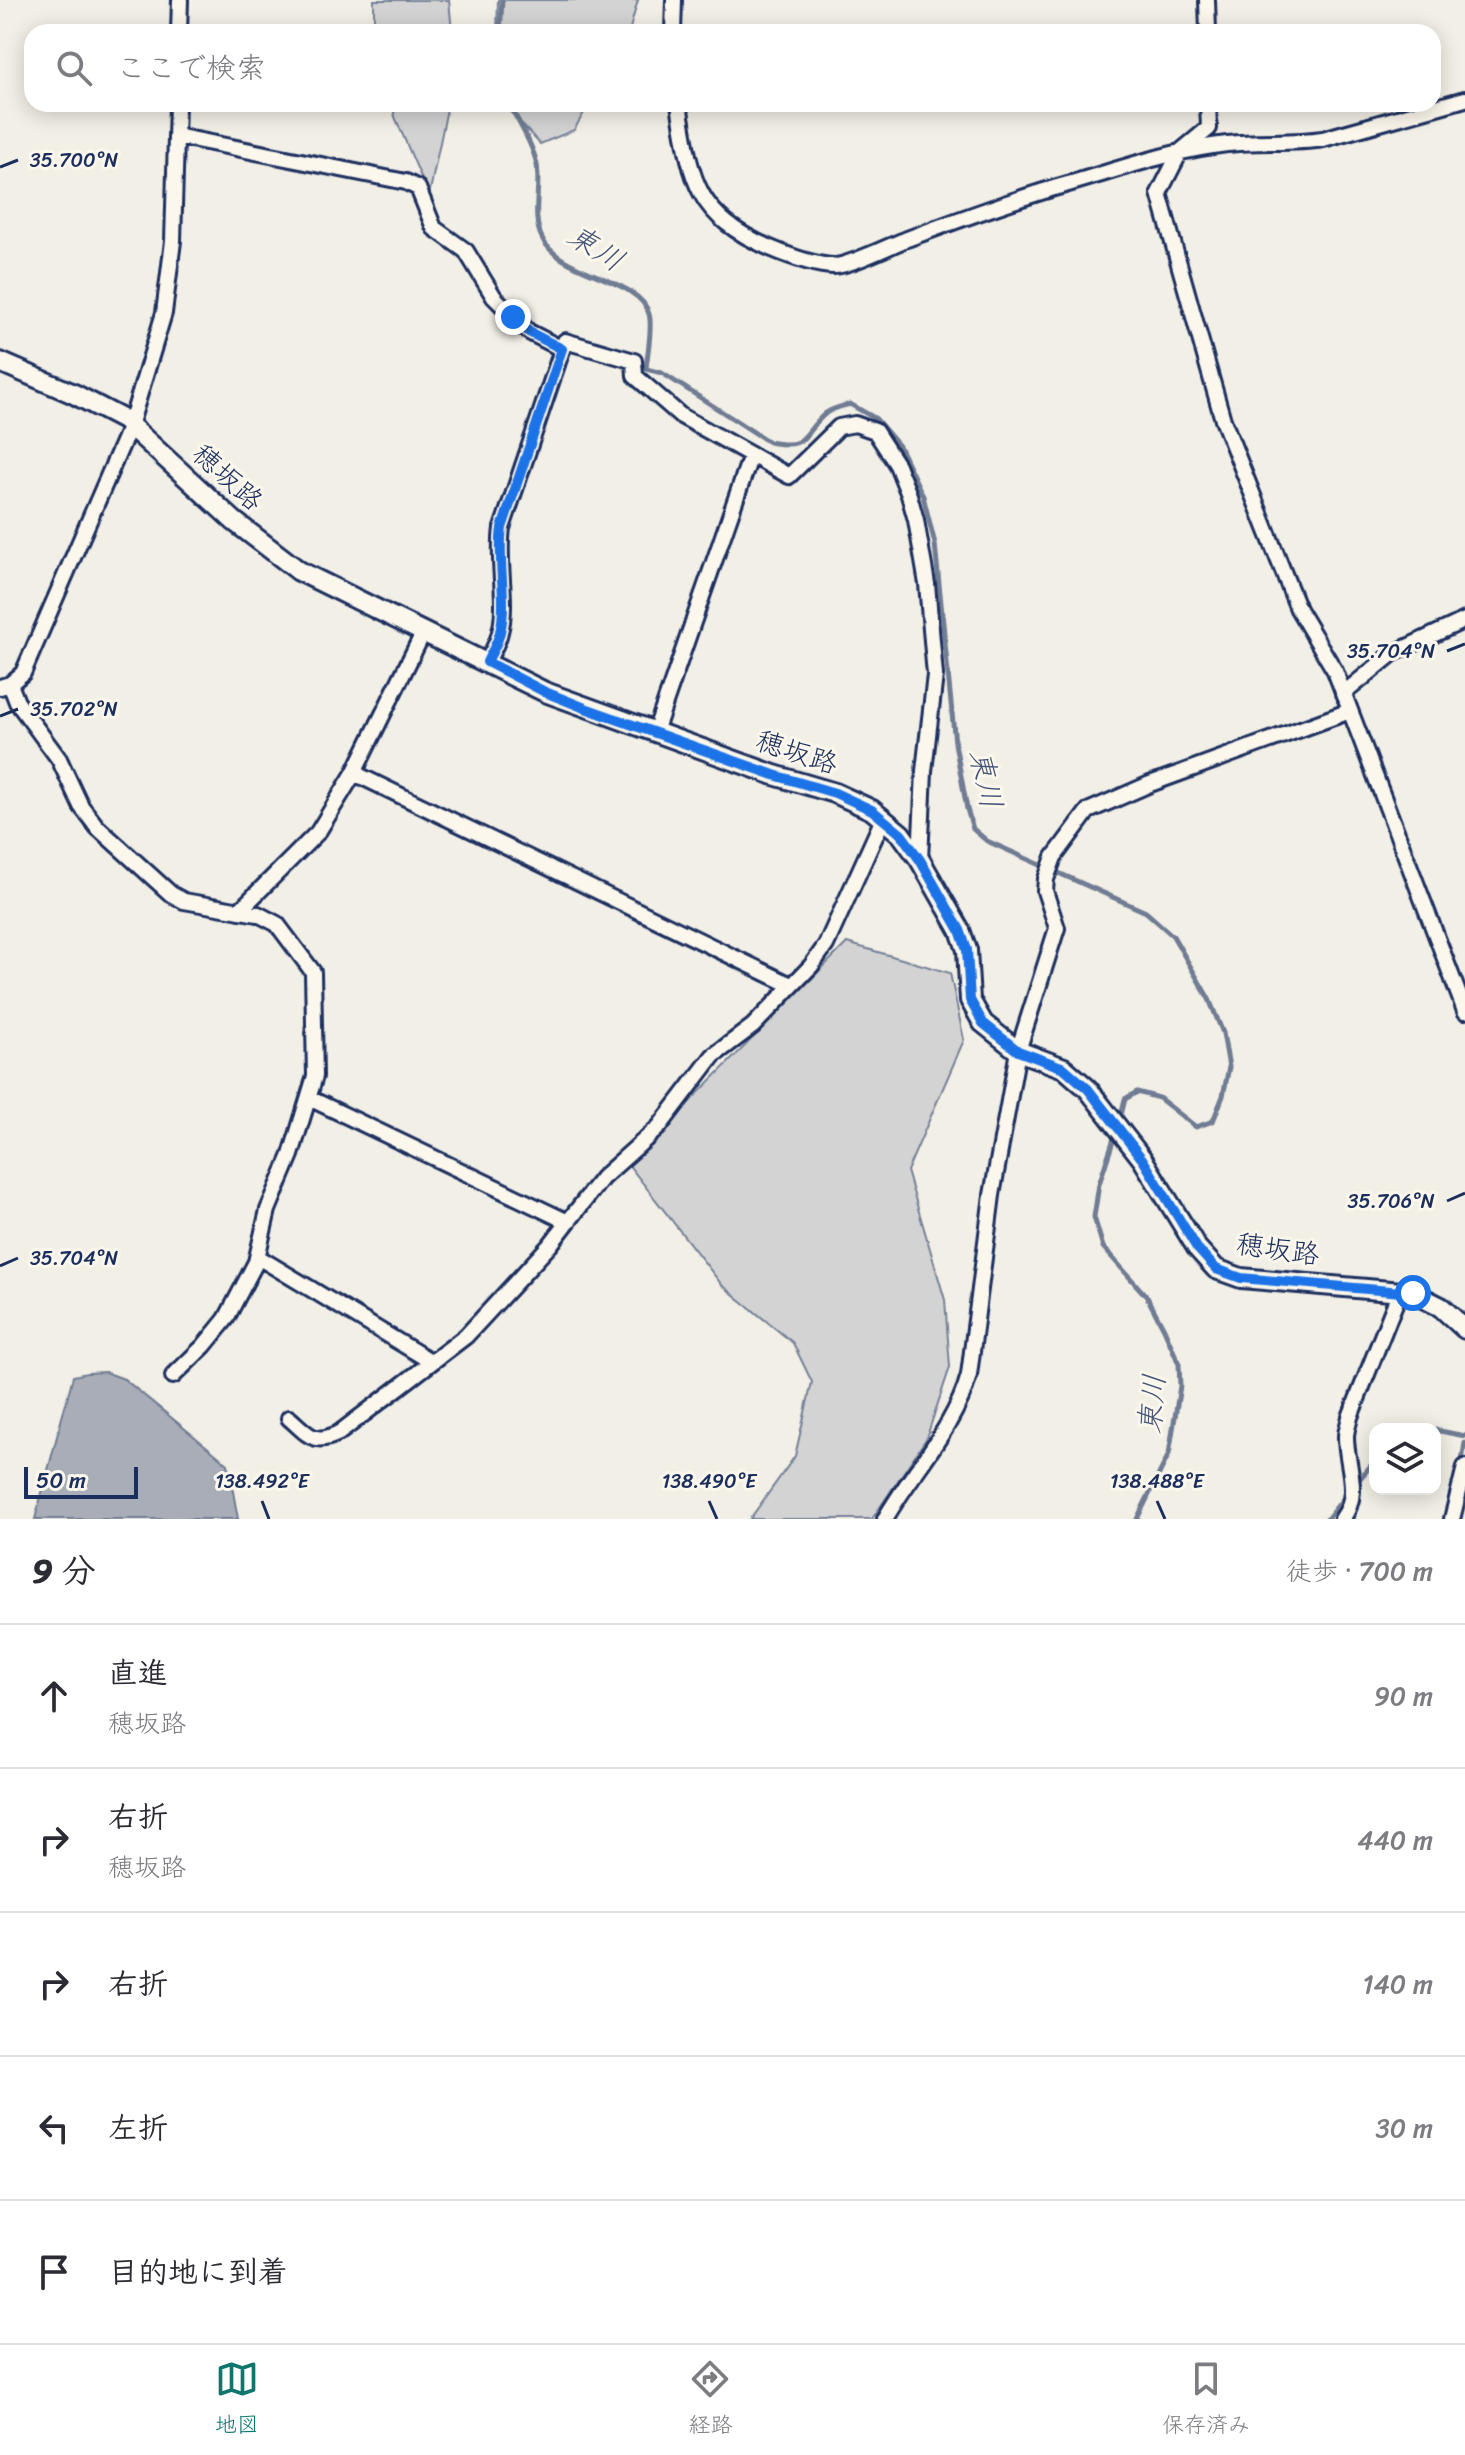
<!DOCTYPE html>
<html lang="ja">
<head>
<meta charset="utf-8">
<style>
	:root { --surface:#fff; --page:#f7f7f7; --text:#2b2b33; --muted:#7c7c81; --line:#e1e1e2; --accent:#0f766e }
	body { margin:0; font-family:Sriracha,"Klee One",sans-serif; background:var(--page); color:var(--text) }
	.controls { position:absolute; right:24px; bottom:24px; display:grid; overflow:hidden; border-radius:16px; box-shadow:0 4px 20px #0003 }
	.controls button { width:72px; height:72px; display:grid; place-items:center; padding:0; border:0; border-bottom:2px solid var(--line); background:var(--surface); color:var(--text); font:40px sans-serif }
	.scale { position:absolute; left:24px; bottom:20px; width:114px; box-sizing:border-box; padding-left:8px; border:4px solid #1b2f5e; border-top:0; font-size:22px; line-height:28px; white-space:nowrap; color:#1b2f5e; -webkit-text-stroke:6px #fbf7ec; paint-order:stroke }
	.stop { position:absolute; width:24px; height:24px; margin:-18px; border:6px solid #1a73e8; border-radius:50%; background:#fff }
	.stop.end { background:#1a73e8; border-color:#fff; box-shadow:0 2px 8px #0008 }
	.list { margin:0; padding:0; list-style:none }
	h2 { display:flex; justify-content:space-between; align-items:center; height:104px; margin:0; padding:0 32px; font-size:34px }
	h2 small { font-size:26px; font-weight:400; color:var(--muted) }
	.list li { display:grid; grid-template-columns:52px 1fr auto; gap:24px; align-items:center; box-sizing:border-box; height:144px; padding:0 32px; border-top:2px solid var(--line) }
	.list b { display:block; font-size:30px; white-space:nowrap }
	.list p { margin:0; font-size:26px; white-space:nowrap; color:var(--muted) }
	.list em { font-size:26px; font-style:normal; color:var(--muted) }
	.icon { flex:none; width:44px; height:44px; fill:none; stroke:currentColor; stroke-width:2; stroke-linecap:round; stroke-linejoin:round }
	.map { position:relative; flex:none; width:1465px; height:1519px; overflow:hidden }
	.search { position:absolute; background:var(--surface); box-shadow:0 4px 20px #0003; left:24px; right:24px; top:24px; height:88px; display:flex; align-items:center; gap:20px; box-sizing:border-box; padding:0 28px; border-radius:24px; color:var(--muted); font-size:30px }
	.sheet { height:824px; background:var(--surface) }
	nav { display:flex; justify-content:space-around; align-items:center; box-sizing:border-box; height:112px; border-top:2px solid var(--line); background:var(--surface); font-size:22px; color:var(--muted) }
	nav a { display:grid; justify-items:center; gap:4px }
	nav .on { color:var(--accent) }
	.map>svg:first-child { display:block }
	.green { fill:#d2d3d2; stroke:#768198; stroke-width:2 }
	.water { fill:#a9adb7; stroke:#707b93; stroke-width:2 }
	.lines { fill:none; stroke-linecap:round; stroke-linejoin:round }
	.stream { stroke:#707b93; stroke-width:5 }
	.minor-casing { stroke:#1b2f5e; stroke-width:20 }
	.major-casing { stroke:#1b2f5e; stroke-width:24 }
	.minor { stroke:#fbf7ec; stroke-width:14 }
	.major { stroke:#fbf7ec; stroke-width:18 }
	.route { stroke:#1a73e8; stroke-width:10 }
	.ticks { fill:none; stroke:#1b2f5e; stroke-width:3 }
	.labels { text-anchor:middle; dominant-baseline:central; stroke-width:6; stroke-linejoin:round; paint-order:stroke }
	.street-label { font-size:28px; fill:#1b2f5e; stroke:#fbf7ec }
	.water-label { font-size:30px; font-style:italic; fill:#465579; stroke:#fbf7ec }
	.ticks-label { font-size:20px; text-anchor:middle; fill:#1b2f5e; stroke:#fbf7ec; stroke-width:6; stroke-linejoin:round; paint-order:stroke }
</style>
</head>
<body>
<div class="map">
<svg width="1465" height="1519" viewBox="0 0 1465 1519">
	<rect width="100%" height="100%" fill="#f2efe6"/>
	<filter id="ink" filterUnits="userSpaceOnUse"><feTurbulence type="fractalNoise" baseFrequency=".0125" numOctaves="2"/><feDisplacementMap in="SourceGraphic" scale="16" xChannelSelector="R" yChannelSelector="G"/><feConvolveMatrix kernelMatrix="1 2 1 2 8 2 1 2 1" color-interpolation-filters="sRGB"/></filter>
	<g filter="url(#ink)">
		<path class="green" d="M374,0H449L452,32H374Z
			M498,0H638L629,32H497Z
			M392,104H448L429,196L395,117Z
			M503,104H589L574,130L540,144Z
			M847,943L950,973L964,1040L907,1171L945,1300L950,1367L926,1439L872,1519H750L795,1456L812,1382L793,1343L722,1285L628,1164Z"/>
		<path class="water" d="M105,1372L124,1379L228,1464L238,1519H35L73,1376L87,1373Z"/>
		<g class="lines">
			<path class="stream" d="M500,32L502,0
				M509,104C519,123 533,145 537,165C541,189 531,216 542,238C559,275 640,278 649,314C653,327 647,355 646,369L662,373L769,442C809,450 800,435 826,413C833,408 843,406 850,404L876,419L899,446L923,496L935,544L955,743L967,809L973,829L987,841L1146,912L1173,936L1209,999L1223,1033L1229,1067L1223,1096L1213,1121L1196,1127L1159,1098L1137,1092L1125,1099L1119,1123
				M1116,1132L1099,1184L1094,1217L1103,1247L1147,1297L1164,1329L1179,1364L1180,1386L1169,1454L1137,1519
				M1413,1429H1432
				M1435,1430L1465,1436
				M1461,1467L1465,1443
				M1355,1484L1375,1461
				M1327,1519L1346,1495"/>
			<g class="minor-casing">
				<path id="minor" d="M1207,0L1208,32
					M179,32L180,0
					M673,32L674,0
					M679,104C691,179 694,215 770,248C789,256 812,265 833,266C847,267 891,245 907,239C960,219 1014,199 1068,184C1120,169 1173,150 1227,144C1259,140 1291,144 1323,139L1465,99
					M1208,104L1209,128L1180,152L1159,193L1223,420L1298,609L1335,671L1465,1011
					M176,136L406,182L418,188L434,228L466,251L494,297L529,332L562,349
					M487,662C491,653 498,643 500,632C508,603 497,561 502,528L565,341L634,361L635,376L681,416L789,476L839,427L855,424L875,431L897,465L909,495L916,520L927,584L935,675L924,771L920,860
					M10,684L17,702L59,759L81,806L97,827L171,894L184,901L258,914L277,924L313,972L315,1076L291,1155L268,1210L256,1262L226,1319L204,1346L173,1376
					M0,687L10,684L23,673L130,426L164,313L173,241L177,104
					M1343,694L1392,654L1465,620
					M655,732L751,455
					M354,773L791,985
					M239,911L318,832L354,773L424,631
					M309,1098L568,1222
					M258,1257L432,1362
					M289,1418C308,1434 313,1446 339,1433L466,1336L550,1245L602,1178L659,1127L713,1056L753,1026L811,966L826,945L883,819
					M885,1519C912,1471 955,1428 969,1375L992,1195L1018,1051L1057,928L1045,891L1046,879L1054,857L1088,811L1150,784L1350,711
					M1342,1519C1362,1493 1346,1465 1346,1437C1346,1430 1349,1423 1350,1417L1400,1291
					M1452,1519L1465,1467"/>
			</g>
			<g class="major-casing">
				<path id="major" d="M0,362L74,394L124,420L234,521L299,571L545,692L774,775L835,793L872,810L901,834L920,860L960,930L967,950L970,1000L983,1023L1018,1051L1064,1068L1088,1089L1143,1160L1197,1248L1216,1269L1241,1278L1413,1293L1441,1307L1465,1329"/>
			</g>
			<use href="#minor" class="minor"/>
			<use href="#major" class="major"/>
		</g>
	</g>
	<g class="lines" filter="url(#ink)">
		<path class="route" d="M513,317L529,332L562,349L502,528C497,562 508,601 500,632C498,643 491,653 487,662L545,692L585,708L774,775L835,793L872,810L901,834L920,860L960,930L967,950L970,1000L983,1023L1018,1051L1064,1068L1088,1089L1143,1160L1197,1248L1216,1269L1241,1278L1413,1293"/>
	</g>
	<path class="ticks" d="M0,167L18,160M1447,651L1465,644M0,716L18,709M1447,1201L1465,1193M0,1266L18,1258M262,1501L269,1519M709,1501L717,1519M1157,1501L1165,1519"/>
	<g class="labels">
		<g class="street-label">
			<text transform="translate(228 477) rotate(42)">穂坂路</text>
			<text transform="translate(797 752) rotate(18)">穂坂路</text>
			<text transform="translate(1278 1249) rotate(8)">穂坂路</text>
		</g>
		<g class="water-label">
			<text transform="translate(596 248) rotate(32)">東川</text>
			<text transform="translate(986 779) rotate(78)">東川</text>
			<text transform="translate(1152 1404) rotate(-85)">東川</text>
		</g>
	</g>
	<g class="ticks-label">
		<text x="74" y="167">35.700°N</text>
		<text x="1391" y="658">35.704°N</text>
		<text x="74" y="716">35.702°N</text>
		<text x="1391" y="1208">35.706°N</text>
		<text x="74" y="1265">35.704°N</text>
		<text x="262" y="1488">138.492°E</text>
		<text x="709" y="1488">138.490°E</text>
		<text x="1157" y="1488">138.488°E</text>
	</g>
</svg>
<div class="controls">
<button><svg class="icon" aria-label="layers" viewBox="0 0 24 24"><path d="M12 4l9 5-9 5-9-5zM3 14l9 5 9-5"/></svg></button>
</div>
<div class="scale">50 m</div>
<div class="stop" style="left:1413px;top:1293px"></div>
<div class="stop end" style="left:513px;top:317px"></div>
<div class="search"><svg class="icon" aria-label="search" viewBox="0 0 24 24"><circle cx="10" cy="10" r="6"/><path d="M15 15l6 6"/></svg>ここで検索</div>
</div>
<section class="sheet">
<h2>9 分<small>徒歩 · 700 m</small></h2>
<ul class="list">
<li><svg class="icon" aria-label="ahead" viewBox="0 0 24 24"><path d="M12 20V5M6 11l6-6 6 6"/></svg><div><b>直進</b><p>穂坂路</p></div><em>90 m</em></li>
<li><svg class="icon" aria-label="right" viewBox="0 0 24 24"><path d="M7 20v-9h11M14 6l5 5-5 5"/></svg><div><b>右折</b><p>穂坂路</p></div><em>440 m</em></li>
<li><svg class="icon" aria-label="right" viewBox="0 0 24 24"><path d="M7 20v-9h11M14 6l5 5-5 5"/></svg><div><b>右折</b></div><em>140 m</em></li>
<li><svg class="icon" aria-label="left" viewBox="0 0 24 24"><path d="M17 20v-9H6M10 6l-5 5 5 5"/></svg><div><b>左折</b></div><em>30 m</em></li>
<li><svg class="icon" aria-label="arrive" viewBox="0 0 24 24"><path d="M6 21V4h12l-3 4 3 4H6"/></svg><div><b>目的地に到着</b></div></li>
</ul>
</section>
<nav>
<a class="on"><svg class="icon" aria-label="map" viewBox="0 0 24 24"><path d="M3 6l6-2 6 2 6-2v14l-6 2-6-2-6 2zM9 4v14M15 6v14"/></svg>地図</a>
<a><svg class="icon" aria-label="directions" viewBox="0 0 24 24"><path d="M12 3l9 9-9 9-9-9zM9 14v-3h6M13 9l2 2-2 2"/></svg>経路</a>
<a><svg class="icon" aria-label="saved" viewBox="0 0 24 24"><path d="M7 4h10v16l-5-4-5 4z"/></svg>保存済み</a>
</nav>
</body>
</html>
